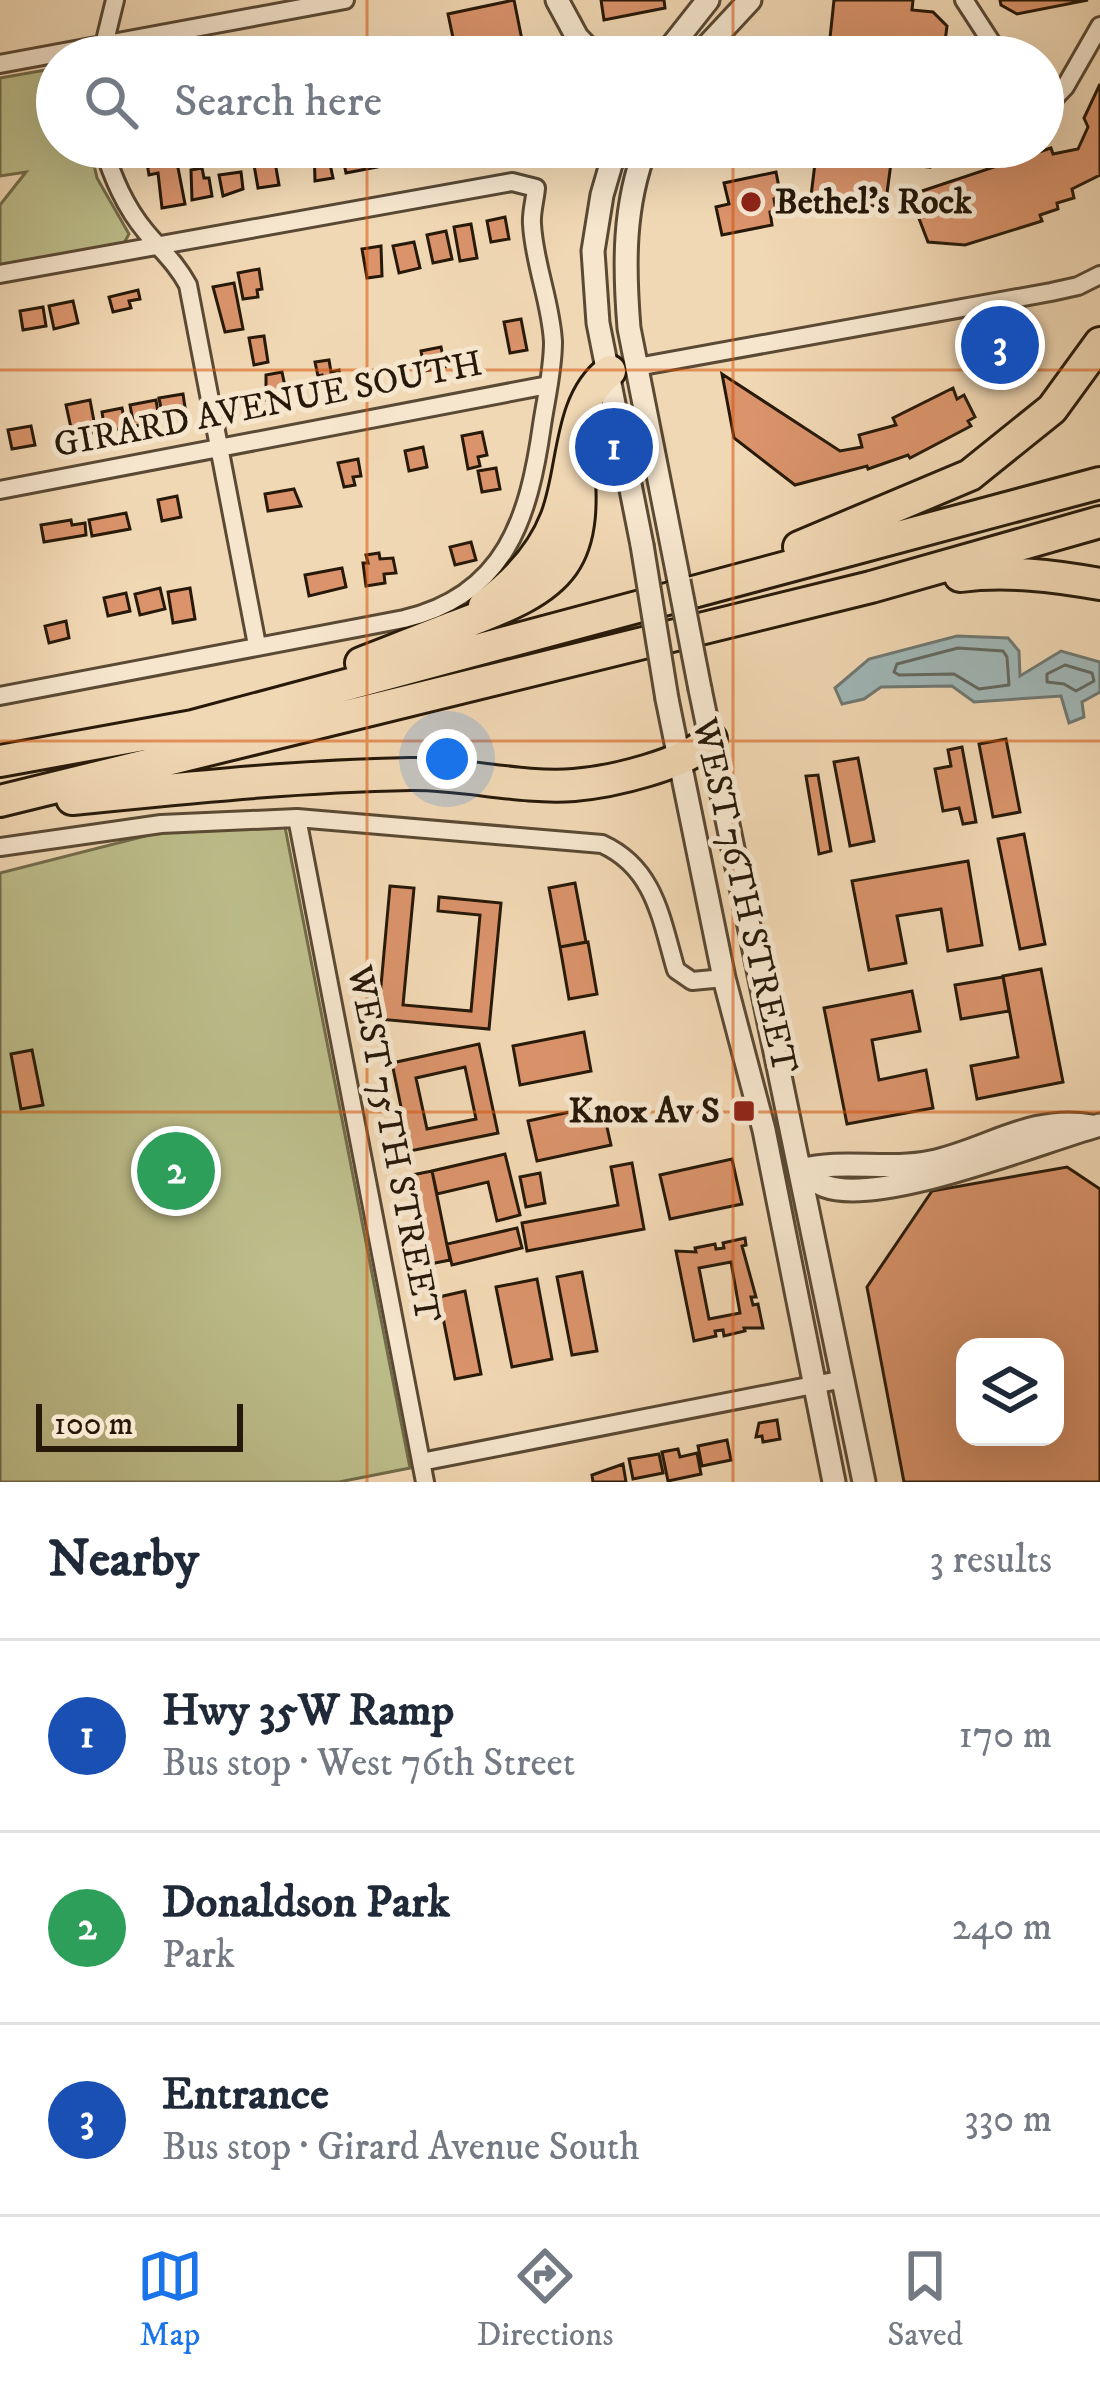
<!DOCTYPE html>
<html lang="en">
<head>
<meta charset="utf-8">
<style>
	:root { --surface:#fff; --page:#f2f2f3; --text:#1f2937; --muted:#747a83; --line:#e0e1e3; --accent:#1a73e8 }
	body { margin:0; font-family:"IM FELL DW Pica",serif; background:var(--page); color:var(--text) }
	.controls { position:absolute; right:36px; bottom:36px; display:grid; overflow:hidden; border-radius:24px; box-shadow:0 12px 48px #0002 }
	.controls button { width:108px; height:108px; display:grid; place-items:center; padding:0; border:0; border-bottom:3px solid var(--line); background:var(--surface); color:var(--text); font:60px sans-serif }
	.scale { position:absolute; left:36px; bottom:30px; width:207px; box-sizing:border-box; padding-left:12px; border:6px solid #271909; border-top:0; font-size:33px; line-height:42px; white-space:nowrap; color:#271909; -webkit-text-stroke:9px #f6e6ce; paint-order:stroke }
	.you { position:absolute; left:447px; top:759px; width:42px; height:42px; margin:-30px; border:9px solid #fff; border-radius:50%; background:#1a73e8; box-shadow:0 0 0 18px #1a73e833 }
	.badge { display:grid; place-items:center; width:78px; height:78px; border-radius:50%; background:var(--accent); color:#fff; font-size:39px; font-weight:700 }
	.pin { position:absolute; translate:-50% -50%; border:6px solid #fff; box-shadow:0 3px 12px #0006 }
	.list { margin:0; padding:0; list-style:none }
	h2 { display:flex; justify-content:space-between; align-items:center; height:156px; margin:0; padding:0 48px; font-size:51px }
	h2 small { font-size:39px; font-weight:400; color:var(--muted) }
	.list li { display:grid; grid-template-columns:78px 1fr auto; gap:36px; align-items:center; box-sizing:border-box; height:192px; padding:0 48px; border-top:3px solid var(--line) }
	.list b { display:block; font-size:45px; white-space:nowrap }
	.list p { margin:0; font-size:39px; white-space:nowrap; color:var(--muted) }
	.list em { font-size:39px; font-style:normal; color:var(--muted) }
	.icon { flex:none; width:66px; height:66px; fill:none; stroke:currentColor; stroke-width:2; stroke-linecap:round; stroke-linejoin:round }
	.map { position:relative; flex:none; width:1100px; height:1482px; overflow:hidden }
	.search { position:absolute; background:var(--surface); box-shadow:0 12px 48px #0002; left:36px; right:36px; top:36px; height:132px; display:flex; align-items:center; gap:30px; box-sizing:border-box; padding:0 42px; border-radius:66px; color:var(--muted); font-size:45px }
	.sheet { height:732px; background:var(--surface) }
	nav { display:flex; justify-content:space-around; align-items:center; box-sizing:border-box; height:168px; border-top:3px solid var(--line); background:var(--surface); font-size:33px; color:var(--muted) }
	nav a { display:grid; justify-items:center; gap:6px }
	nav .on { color:var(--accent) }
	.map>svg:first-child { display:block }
	.green { fill:#bdbe8b; stroke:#726c4a; stroke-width:3 }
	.water { fill:#9fb7b8; stroke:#6f7872; stroke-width:3 }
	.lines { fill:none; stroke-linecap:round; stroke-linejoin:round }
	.shore { stroke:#636860; stroke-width:3 }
	.building { fill:#da936b; stroke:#271909; stroke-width:3; fill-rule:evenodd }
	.minor-casing { stroke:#5a4934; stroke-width:22 }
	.tertiary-casing { stroke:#5a4934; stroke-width:27 }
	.motorway-casing { stroke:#271909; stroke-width:36 }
	.minor { stroke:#f6e6ce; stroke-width:16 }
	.tertiary { stroke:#f6e6ce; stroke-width:21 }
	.motorway { stroke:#f1d8b4; stroke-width:30 }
	.tertiary-bridge-casing { stroke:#5a4934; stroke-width:27; stroke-linecap:butt }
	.tertiary-bridge { stroke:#f6e6ce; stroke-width:21 }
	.grid { fill:none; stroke:#d5530c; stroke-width:3; stroke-opacity:0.55 }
	.poi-dot { fill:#8f2418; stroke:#f6e6ce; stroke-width:4.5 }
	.labels { text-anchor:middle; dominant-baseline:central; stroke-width:10; stroke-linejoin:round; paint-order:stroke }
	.poi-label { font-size:36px; font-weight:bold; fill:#271909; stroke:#f6e6ce; text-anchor:start }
	.street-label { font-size:36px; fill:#271909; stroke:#f6e6ce }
</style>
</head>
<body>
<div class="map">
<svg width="1100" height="1482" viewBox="0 0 1100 1482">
	<rect width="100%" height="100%" fill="#f1d8b4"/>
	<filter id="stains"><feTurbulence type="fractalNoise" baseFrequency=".00167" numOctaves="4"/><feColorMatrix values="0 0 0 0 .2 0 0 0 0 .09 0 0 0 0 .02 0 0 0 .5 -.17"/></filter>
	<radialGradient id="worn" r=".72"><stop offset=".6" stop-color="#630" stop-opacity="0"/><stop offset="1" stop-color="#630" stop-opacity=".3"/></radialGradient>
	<path class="green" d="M57,68V147H90L97,178L129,234L123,245L0,268V205L26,172L0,176V78Z
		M285,827L410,1468L339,1482H0V873L161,832Z"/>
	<path class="water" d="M957,636L1008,638L1019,651L1020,676L1061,651L1100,662V692L1082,702L1084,717L1069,723L1061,696L974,702L952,686L881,687L864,699L842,704L835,688L869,659Z"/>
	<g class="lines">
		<path class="shore" d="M958,648L1003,651L1007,657L1009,685L979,689L954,674L899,675L894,672L897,664Z
			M1065,665L1092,673L1094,681L1076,691L1064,684L1047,682V674Z"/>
	</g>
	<path class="building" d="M514,0L525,55L457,57L448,14Z
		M601,0H664L665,8L604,20Z
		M834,0H913L912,10L933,12L947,26L943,57H828Z
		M1000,0H1088L1017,14L1001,5Z
		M1100,84V175L1072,189L1074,198L1057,203L1058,209L1040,215L1042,221L965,245L928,242L910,195L1051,148L1053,154L1078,149L1088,127L1084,118Z
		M174,147L185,204L162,208L158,173L149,175L145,151Z
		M314,147H337L340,163L330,164L333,178L315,181Z
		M817,147H933L930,167L891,163L885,208L811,196Z
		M373,148L377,167L346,173L342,154Z
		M275,162L279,185L258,188L254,165Z
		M202,168L204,178H209L212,196L192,200L191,170Z
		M241,172L243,189L223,196L219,175Z
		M776,172L781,198L774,199L776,211L770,212L772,225L722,235L716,207L729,204L724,183Z
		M505,217L509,239L491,242L487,221Z
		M471,224L477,258L460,261L454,227Z
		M446,231L452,259L433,263L427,235Z
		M414,242L420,268L399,273L393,246Z
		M381,246L382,276L367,278L362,249Z
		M259,269L262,289L257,290L258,297L243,299L238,273Z
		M234,283L243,329L225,332L213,287Z
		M138,290L140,299L129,301L131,308L113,312L109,297Z
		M73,301L78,323L54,329L49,306Z
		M43,307L46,326L23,330L20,311Z
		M521,319L527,350L510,353L504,322Z
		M264,336L268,362L254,365L249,338Z
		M441,347L445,367L425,371L421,351Z
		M329,360L331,372L339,370L342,388H324L322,375L318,376L315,362Z
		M282,372L287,396L266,400V375Z
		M722,374L840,451L862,447L859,435L896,425L893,418L953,388L957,399L964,395L975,417L968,421L971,426L910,458L908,455L868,469L867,466L795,485L734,438Z
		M183,394L186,414L163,418L159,398Z
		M90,400L96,432L73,437L66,405Z
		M156,400L159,418L134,427L130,405Z
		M122,408L126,428L105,431L102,412Z
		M31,426L35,445L12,449L8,430Z
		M482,432L487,455L478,457L480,466L468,469L462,436Z
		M423,447L427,467L409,471L405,451Z
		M358,459L361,476L353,477L355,485L344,487L338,463Z
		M496,468L500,489L482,492L478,471Z
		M294,489L301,506L268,511L265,494Z
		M177,496L181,517L162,521L158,500Z
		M126,513L130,529L92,536L89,520Z
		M71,520L72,525L85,523L86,535L44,542L41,525Z
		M471,542L476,560L455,565L450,547Z
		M379,553L380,559L393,558L396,573L384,574L385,583L366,586L363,563H368L366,555Z
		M342,568L346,587L309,596L305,575Z
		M160,588L165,609L140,615L135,594Z
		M190,588L195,619L173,623L168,592Z
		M126,593L130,611L108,616L104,598Z
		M66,621L69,638L49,643L45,626Z
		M1006,739L1020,812L993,817L979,744Z
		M962,747L976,822L963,824L959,808L943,811L935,769L951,766L948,750Z
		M858,758L874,841L850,846L834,762Z
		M818,775L831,851L819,854L806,776Z
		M1024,834L1045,944L1020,949L998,839Z
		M968,861L982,945L948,951L941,909L897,916L906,963L869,970L852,881Z
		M575,883L586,942L560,947L549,888Z
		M390,886L414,888L403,1005L471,1011L480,915L438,911L439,897L501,903L489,1029L378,1019Z
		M588,942L597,994L569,999L560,947Z
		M1041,969L1063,1082L977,1099L971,1066L1018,1057L1003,976Z
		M1003,977L1009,1011L961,1019L955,985Z
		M912,991L920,1031L872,1040L879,1080L926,1070L933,1108L847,1124L824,1008Z
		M584,1032L591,1071L520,1085L513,1046Z
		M479,1044L498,1133L410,1151L392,1063ZM465,1067L476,1119L427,1129L416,1078Z
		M32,1050L43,1105L21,1109L11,1054Z
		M602,1105L611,1145L537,1161L528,1121Z
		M505,1154L520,1215L497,1221L488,1182L437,1194L432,1171Z
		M732,1159L742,1204L670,1219L660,1175Z
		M632,1163L644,1229L527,1251L522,1223L618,1205L611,1167Z
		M1067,1167L1100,1189V1482H904L867,1287L932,1191ZM965,1347H1055V1437H965Z
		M432,1171L450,1260L430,1264L412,1175Z
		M540,1173L545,1203L526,1207L520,1177Z
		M517,1228L522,1248L452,1265L447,1244Z
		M745,1238L746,1245L742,1246L756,1297H751L753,1305L758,1304L763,1328H744L745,1331L724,1336L723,1330L715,1331L716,1336L694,1341L676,1251L696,1252L695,1248L715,1244L716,1249L724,1248L723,1243ZM731,1262L740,1313L709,1319L699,1268Z
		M582,1272L597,1351L572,1355L557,1277Z
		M537,1279L552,1359L512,1367L496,1287Z
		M465,1291L481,1374L455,1379L439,1297Z
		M777,1420L780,1439L763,1442L762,1436L756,1437L759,1423Z
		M727,1440L731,1460L702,1466L698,1446Z
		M678,1449L680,1457L697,1453L701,1474L668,1481L662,1452Z
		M659,1454L663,1473L633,1479L629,1459Z
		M623,1464L626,1482H593L592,1475Z"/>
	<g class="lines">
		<g class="minor-casing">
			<path id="minor" d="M964,0L1001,57
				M101,57L115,0
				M0,64L345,0
				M1043,110L1065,87L1100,26
				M103,147C113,178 125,207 146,232C162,251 176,263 188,285L257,645
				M943,157L971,147
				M0,274L512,182L536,188C535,200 531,213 532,224C534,264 551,302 553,342C553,370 546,398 542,425C529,517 506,595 404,619L0,696
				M637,367L1051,292L1078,286L1100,275
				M0,490L548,385
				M297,818L425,1482
				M0,847L161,824L297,818L602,844C655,868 661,919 676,970L692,981L724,978
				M421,1462L844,1379"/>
		</g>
		<g class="tertiary-casing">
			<path id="tertiary" d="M557,0L577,37L596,57
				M663,57L708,0
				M697,57L750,0
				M616,147L602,195L593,251L598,323L642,545
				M646,147C623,206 624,266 629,328L679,581
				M700,689L864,1482
				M667,699L724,978L764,1130L834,1482
				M801,1170C808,1175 817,1183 825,1186C880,1207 1041,1141 1100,1125
				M801,1170C843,1159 887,1171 931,1162C988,1150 1030,1115 1092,1126"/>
		</g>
		<g class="motorway-casing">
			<path id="motorway" d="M799,547L970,475L1052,409L1100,343
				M960,576C1007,570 1054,576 1100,584
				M484,606C514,584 542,555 556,519C575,473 568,402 610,371
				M361,663C393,651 424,638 456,626C567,585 590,565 576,443
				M0,761L193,726L1100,483
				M72,799C184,788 296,776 410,774C464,773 520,789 574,785C611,782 685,765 711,739
				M0,801L871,587L1100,522"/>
		</g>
		<use href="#minor" class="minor"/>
		<use href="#tertiary" class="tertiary"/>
		<use href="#motorway" class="motorway"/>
		<g class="tertiary-bridge-casing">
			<path id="tertiary-bridge" d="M642,545L667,699
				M679,581L700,689"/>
		</g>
		<use href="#tertiary-bridge" class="tertiary-bridge"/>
	</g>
	<path class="grid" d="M367,0V57M733,0V57M367,147V1482M733,147V1482M0,370H1100M0,741H1100M0,1112H1100"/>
	<g class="poi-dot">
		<circle cx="751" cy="202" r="12"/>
		<rect x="732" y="1099" width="24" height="24" rx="6"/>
	</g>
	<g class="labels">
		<g class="poi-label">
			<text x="775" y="202">Bethel's Rock</text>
			<text x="720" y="1111" text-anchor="end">Knox Av S</text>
		</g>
		<g class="street-label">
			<text transform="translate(268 405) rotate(-11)">GIRARD AVENUE SOUTH</text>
			<text transform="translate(744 896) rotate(77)">WEST 76TH STREET</text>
			<text transform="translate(393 1144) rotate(79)">WEST 75TH STREET</text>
		</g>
	</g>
	<rect width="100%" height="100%" filter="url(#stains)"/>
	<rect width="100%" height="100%" fill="url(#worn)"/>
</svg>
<div class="controls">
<button><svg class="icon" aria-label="layers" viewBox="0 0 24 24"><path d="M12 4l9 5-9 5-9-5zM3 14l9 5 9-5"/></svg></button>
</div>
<div class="scale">100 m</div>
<div class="you"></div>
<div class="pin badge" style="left:614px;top:447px;background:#1a4fb4">1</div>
<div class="pin badge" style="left:176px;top:1171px;background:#2e9e5b">2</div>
<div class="pin badge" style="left:1000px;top:345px;background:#1a4fb4">3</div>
<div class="search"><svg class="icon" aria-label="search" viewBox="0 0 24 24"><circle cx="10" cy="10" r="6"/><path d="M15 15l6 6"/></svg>Search here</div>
</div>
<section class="sheet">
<h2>Nearby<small>3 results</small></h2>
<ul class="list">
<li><span class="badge" style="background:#1a4fb4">1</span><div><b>Hwy 35W Ramp</b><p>Bus stop · West 76th Street</p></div><em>170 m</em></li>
<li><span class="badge" style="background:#2e9e5b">2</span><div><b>Donaldson Park</b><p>Park</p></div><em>240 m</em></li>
<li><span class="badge" style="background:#1a4fb4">3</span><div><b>Entrance</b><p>Bus stop · Girard Avenue South</p></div><em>330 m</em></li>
</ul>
</section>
<nav>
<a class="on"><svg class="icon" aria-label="map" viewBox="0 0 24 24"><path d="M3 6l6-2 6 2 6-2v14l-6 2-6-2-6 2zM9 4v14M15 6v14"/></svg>Map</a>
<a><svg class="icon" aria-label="directions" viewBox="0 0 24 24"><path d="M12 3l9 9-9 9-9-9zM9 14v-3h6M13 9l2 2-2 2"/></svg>Directions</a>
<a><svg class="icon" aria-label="saved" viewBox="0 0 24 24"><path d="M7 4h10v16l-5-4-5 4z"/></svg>Saved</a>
</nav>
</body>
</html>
